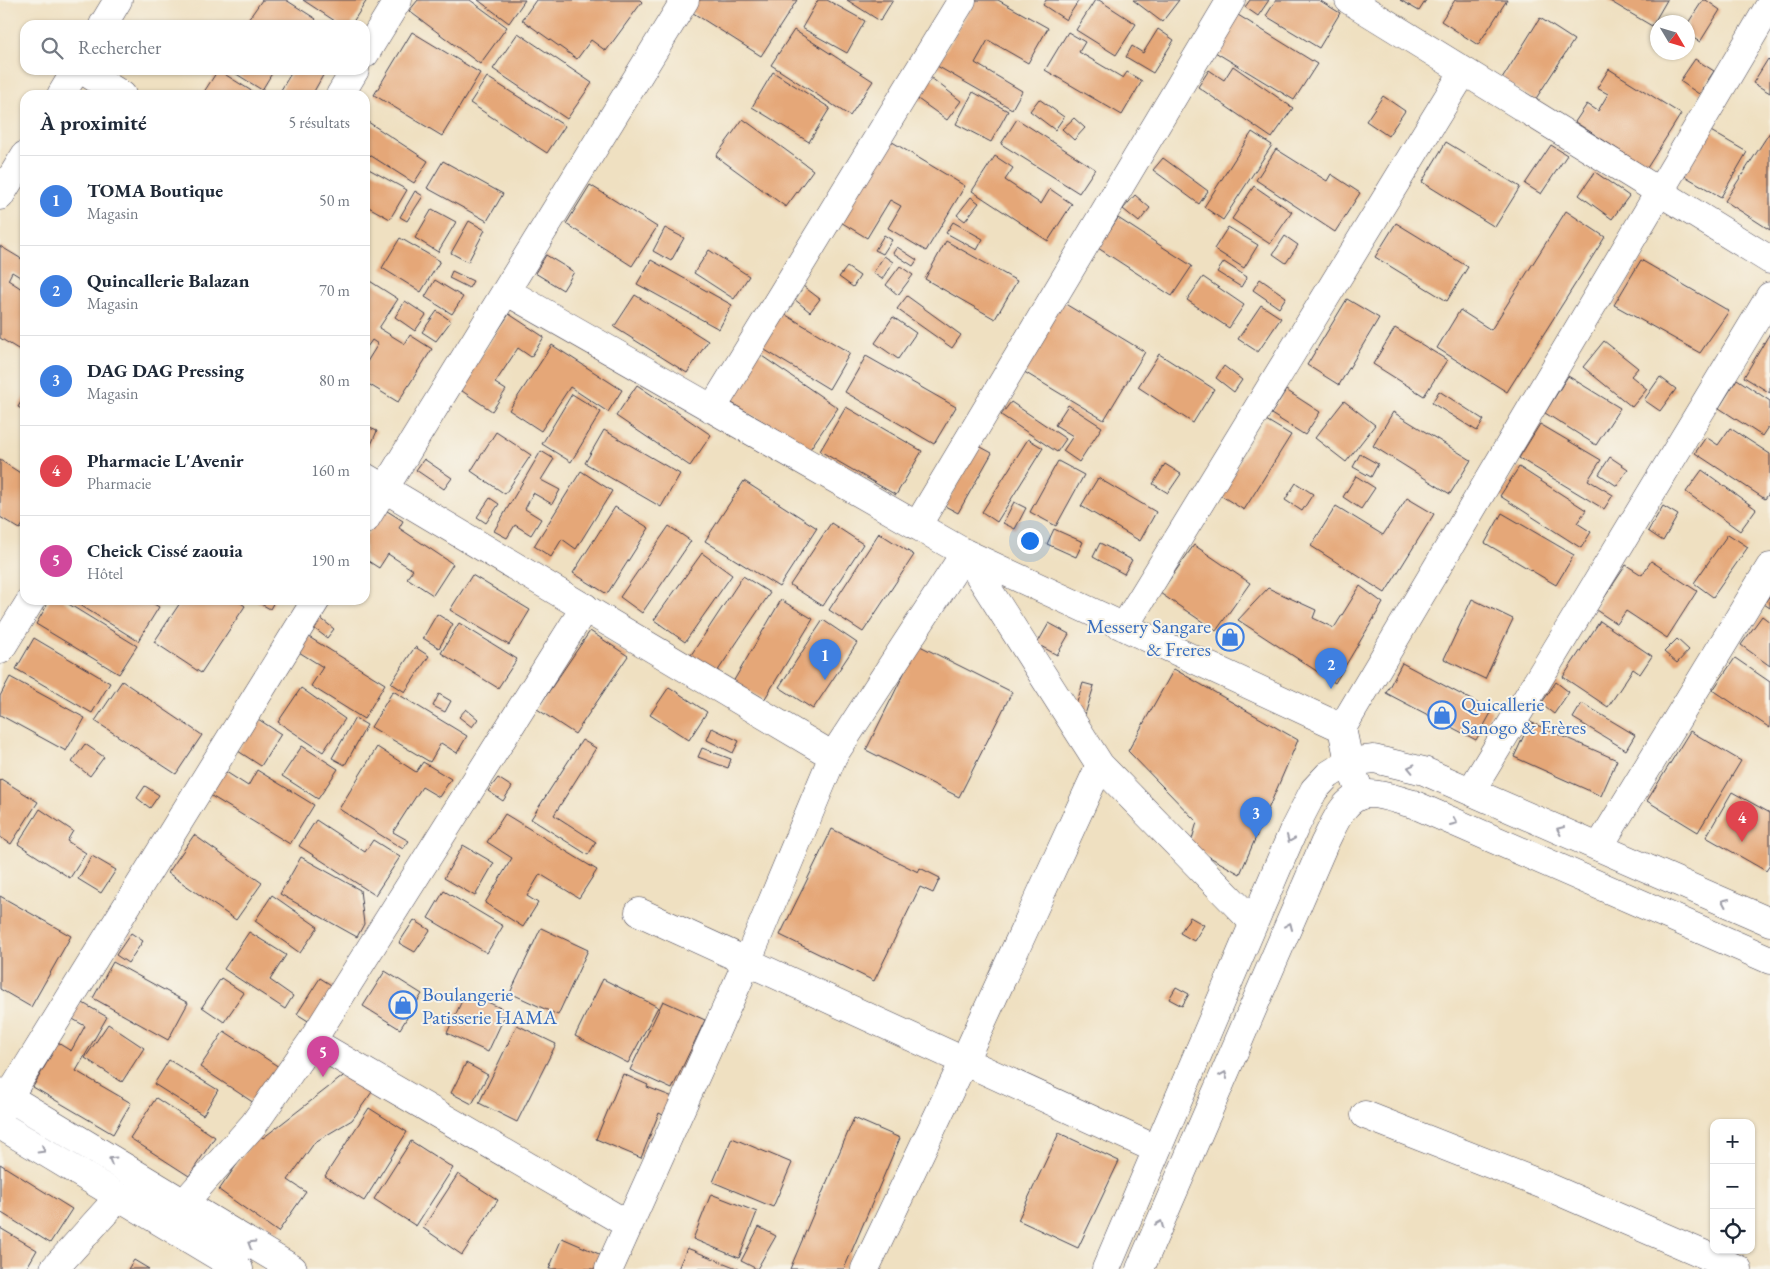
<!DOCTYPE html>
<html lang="fr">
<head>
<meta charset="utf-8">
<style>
	:root { --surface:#fff; --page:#f6f6f7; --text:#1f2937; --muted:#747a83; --line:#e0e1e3; --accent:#111827 }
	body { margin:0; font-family:"EB Garamond",serif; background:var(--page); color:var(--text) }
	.controls { position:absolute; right:15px; bottom:15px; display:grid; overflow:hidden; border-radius:10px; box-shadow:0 1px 4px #0004 }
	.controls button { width:45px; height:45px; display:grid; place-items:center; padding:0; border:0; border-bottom:1px solid var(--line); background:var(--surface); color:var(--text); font:25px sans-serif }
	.compass { position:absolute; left:1650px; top:15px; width:45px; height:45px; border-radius:50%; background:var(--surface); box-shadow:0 1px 4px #0004; rotate:128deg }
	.you { position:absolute; left:1029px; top:540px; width:18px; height:18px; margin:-12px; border:4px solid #fff; border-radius:50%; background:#1a73e8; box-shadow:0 0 0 8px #1a73e833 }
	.badge { display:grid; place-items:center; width:32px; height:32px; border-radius:50%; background:var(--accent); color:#fff; font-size:16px; font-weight:700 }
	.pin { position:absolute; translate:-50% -41px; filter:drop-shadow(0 1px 2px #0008) }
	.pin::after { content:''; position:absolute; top:26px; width:18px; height:15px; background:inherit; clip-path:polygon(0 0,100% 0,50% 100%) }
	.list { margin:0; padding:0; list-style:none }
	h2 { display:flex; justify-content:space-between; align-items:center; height:65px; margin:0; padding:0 20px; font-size:21px }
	h2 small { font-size:16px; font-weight:400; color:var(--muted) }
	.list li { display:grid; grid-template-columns:32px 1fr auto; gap:15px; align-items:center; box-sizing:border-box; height:90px; padding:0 20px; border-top:1px solid var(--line) }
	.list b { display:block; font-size:19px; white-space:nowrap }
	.list p { margin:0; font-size:16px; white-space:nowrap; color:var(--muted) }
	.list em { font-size:16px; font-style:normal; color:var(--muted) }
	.icon { flex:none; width:28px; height:28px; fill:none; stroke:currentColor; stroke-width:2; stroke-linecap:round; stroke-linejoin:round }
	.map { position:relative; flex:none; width:1770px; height:1269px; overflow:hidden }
	.search { position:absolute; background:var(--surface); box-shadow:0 1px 4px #0004; left:20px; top:20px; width:350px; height:55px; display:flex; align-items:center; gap:12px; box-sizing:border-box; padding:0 18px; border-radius:15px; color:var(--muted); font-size:19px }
	.panel { position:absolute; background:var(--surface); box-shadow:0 1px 4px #0004; left:20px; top:90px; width:350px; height:515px; border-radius:15px }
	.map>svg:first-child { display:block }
	.building { fill:#e5a778 }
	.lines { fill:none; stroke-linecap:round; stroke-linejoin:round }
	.street-casing { stroke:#413e4f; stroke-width:29 }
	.secondary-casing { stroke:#413e4f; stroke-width:29 }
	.street { stroke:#fff; stroke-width:28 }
	.secondary { stroke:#fff; stroke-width:28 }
	.oneway { stroke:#9c9ca7 }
	.labels { text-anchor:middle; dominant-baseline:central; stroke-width:4; stroke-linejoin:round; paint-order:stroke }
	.shop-label { font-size:20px; fill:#366cbe; stroke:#f7f3e8; text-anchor:start }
</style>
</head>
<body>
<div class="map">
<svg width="1770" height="1269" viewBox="0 0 1770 1269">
	<rect width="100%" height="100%" fill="#f7f3e8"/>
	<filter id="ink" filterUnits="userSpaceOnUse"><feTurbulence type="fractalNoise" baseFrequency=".02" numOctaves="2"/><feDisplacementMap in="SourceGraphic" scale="10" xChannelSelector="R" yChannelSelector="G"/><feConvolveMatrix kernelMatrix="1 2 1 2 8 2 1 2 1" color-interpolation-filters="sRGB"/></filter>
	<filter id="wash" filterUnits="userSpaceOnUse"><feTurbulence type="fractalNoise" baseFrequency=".0096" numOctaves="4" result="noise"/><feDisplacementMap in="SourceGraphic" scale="20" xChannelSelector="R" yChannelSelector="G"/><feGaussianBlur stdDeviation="1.12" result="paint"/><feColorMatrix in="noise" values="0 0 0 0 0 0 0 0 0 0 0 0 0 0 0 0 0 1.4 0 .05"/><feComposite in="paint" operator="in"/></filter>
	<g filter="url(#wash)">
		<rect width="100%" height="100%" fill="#efe0c1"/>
		<g id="blocks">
			<path class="building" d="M262,0H286L316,19L312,25H255L248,20Z
				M303,0H367L351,25H341Z
				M418,0H470L507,27L480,64L409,11Z
				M478,0H525L509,23Z
				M536,0H640L642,2L606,51L591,40L577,59L522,20Z
				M697,0H797L761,56L690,11Z
				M818,0H827L865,21L847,53L802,28Z
				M847,0H893L880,21Z
				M975,0H998L1048,28L1028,63L988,40L975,63L1022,91L1012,109L937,66Z
				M1046,0H1079L1066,20L1043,5Z
				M1095,0H1099L1136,24L1116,55L1076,30Z
				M1133,0H1179L1162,22Z
				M1250,0H1269L1258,16L1245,7Z
				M1276,0H1319L1340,13L1319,48L1266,16Z
				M1400,0H1426L1419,11Z
				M1455,0H1507L1478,45L1441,21Z
				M1608,0H1667L1652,26Z
				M1703,0H1706L1720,10L1700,42L1688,35V23Z
				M1238,15L1317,64L1294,100L1215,52Z
				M1540,18L1574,40L1535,100L1502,79Z
				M1158,29L1174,40L1153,73L1126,57L1132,46L1143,53Z
				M794,30L873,81L850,116L771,65Z
				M412,32L480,73L442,136L374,95Z
				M1068,32L1085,42L1079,52L1123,78L1127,72L1142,81L1122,115L1045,70Z
				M518,33L592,83L567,119L493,69Z
				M1695,59L1714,71L1699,94L1680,81Z
				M1768,59L1770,61V93L1753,83Z
				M1233,66L1293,108L1272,138L1198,87L1209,70L1224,80Z
				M1609,69L1681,114L1647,168L1575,122L1587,104L1598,111L1608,94L1597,88Z
				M218,70L258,95H202Z
				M230,70H274L262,90Z
				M293,70H326L312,95H278Z
				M773,72L830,108L809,142L752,107Z
				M487,77L565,126L547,153L470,103Z
				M930,77L961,101L947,120L915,97Z
				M973,92L1008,111L991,142L956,124Z
				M1383,96L1405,111L1388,136L1366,121Z
				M1039,99L1064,117L1055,130L1030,111Z
				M1074,118L1085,128L1074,140L1062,129Z
				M743,119L813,170L786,207L716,156Z
				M1017,119L1095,169L1079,193L1001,144Z
				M365,120L428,161L414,183L365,152Z
				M1709,130L1747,152L1721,197L1683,175Z
				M1252,132L1272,145L1223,220L1204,207Z
				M1770,132V230L1725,201Z
				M889,140L965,186L926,251L888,228L901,206L890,200L867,238L839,221Z
				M1446,142L1520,187L1495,227L1422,182Z
				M1551,145L1567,155L1541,194L1525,184Z
				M1276,149L1327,181L1331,174L1360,193L1335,232L1256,180Z
				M995,156L1013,168L1005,180L1041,204L1050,189L1072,204L1048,241L972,191Z
				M1163,158L1208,191L1199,204L1153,170Z
				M443,161L503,194L487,221L427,188Z
				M365,167L407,190L390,219L365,205Z
				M1595,172L1629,196L1612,219L1579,195Z
				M590,185L657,227L632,266L566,224Z
				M1254,186L1292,212L1270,244L1232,219Z
				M415,191L423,196L407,221L400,217Z
				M1135,195L1150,208L1139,222L1123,209Z
				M971,197L979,203L965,221L957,215Z
				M432,209L456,222L438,252L415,238Z
				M1566,211L1605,237L1507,392L1437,348L1460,310L1491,330Z
				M1118,218L1192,266L1172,296L1098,248Z
				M469,221L485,230L468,262L451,253Z
				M953,222L983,239L977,250L946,233Z
				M1396,223L1468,267L1447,301L1375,257Z
				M1228,227L1258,245L1244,268L1214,249Z
				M665,228L684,238L671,261L653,251Z
				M884,235L892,240L883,254L875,250Z
				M1285,236L1298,245L1286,263L1273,254Z
				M400,238L440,261L421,292L382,268Z
				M946,241L1017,281L995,319L925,279Z
				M0,246L25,261V280L12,272L8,280L25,291V349L23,352L0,338Z
				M897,247L917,260L913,266L893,253Z
				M709,250L749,276L734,299L694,273Z
				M546,255L574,272L563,290L535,273Z
				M884,256L893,262L882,279L873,273Z
				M651,260L732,305L719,329L637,284Z
				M1641,260L1729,311L1700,353L1614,305Z
				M1224,262L1247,277L1241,287L1217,272Z
				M900,266L913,275L898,295L886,285Z
				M847,267L860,276L853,287L839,277Z
				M452,271L473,281L469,288L449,278Z
				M1203,277L1244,305L1229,328L1187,300Z
				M365,278L398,299L379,328L405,344L410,335L432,349L398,402L365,382V365L378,344L372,340L365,350Z
				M1260,279L1286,297L1279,308L1253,290Z
				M435,280L463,297L452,314L425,297Z
				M803,286L820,299L810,312L793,298Z
				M635,295L708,341L687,373L614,327Z
				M907,296L961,335L952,348L897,309Z
				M1347,299L1379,318L1339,385L1307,365Z
				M405,301L426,315L415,331L395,317Z
				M1062,302L1145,352L1104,420L1021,370Z
				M1261,305L1281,318L1258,352L1238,339Z
				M437,311L451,321L436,341L422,332Z
				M781,312L850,353L829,389L760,347Z
				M509,314L544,337L531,357L518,348L495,383L506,390L492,411L459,389Z
				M893,317L916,333L898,359L875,343Z
				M1395,328L1447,360L1424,396L1373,364Z
				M1770,333V393L1744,377Z
				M1604,341L1638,368L1631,376L1647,389L1632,407L1583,367Z
				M552,345L622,390L608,412L570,387L541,431L509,410Z
				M756,352L838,408L810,449L725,399Z
				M1159,354L1214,389L1193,423L1138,387Z
				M866,356L956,407L934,444L845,392Z
				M1224,366L1242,380L1234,392L1216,378Z
				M1568,376L1620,408L1596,445L1545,413Z
				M1660,377L1676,389L1660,411L1644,400Z
				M1737,379L1770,401V424L1762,436L1719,408Z
				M637,385L711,435L690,466L616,416Z
				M1286,390L1320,412L1305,435L1271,414Z
				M1439,391L1484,420L1477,431L1432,403Z
				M572,394L601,412L571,462L542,444Z
				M25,395V411L18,407Z
				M1344,401L1375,425L1346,462L1315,438Z
				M1011,402L1066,439L1057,452L1001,415Z
				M1068,405L1102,427L1079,462L1063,451L1073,436L1055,425Z
				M846,407L922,451L896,495L820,451Z
				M1393,412L1471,460L1450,494L1373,446Z
				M1266,420L1291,435L1244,510L1220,495Z
				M1540,424L1601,460L1588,480L1613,495L1604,509L1519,458Z
				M365,426L377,431L370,447L365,444Z
				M1730,428L1770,454V492L1765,499L1695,453L1706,437L1718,445Z
				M604,430L680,474L661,507L585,463Z
				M496,432L531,455L505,494L471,471Z
				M1028,439L1043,448L997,522L982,512Z
				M979,446L992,453L958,513L945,506Z
				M541,451L554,459L541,480L560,490L552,504L533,493L525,509L541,519L531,535L515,525L507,538L494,531Z
				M1360,454L1378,464L1371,477L1353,467Z
				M1610,457L1628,469L1617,486L1599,474Z
				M424,459L452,478L444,489L416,470Z
				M0,460L25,476V521L20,529L0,517Z
				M1058,461L1084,475L1056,526L1030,512Z
				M1165,464L1181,474L1168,493L1153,484Z
				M1519,467L1586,510L1577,523L1591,532L1581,548L1500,496Z
				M1702,470L1756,509L1740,531L1686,492Z
				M581,471L612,491L576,549L562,539L551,557L534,546Z
				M1356,476L1375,488L1361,509L1343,497Z
				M1098,478L1156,512L1140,541L1081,506Z
				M744,481L817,528L779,587L705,541Z
				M1296,483L1313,494L1302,511L1285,500Z
				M490,498L499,504L486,523L477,517Z
				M1407,498L1434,514L1385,593L1311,546L1336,506L1383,535Z
				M1014,502L1026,508L1015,529L1003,523Z
				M1663,506L1678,515L1663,541L1648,531Z
				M615,507L649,528L607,594L573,573Z
				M384,509L403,521L399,528L453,564L433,595L407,578L413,570L388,554L379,568L365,559V537Z
				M1502,513L1574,555L1556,585L1485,543Z
				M831,523L863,544L823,606L790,585Z
				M669,526L691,541L642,613L620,597Z
				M1054,529L1083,542L1076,557L1047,544Z
				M879,533L914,555L863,632L829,610Z
				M1728,534L1748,547L1713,597L1694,583Z
				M1100,543L1132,560L1124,574L1093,557Z
				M1194,545L1250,583L1216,631L1160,593Z
				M702,553L732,575L685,642L654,620Z
				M1651,561L1697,591L1667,638L1626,611L1617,624L1596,610L1626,565L1642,575Z
				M472,575L530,610L509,645L450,610Z
				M743,576L770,593L715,675L689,658Z
				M1360,586L1383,603L1335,683L1238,620L1268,588L1316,610L1313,618L1334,628Z
				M1770,595V608L1764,604Z
				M1472,599L1513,619L1485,679L1444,659Z
				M50,600H62L137,646L119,674L36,624Z
				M72,600H147L159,607L138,641Z
				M182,600H237L245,606L201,673L154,642Z
				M254,600H275L270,609Z
				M781,600L813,619L764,700L733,682Z
				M437,614L453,624L439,648L423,638Z
				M1762,616L1770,622V666L1741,645Z
				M319,617L334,629L327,638L311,626Z
				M823,620L857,643L813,709L779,687Z
				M1600,621L1652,656L1640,674L1633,669L1608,707L1563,677Z
				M459,623L517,659L498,688L441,653Z
				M1049,623L1069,634L1057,655L1037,644Z
				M590,631L628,656L575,734L537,709Z
				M304,634L385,684L364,719L311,686L323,667L294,649Z
				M34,638L110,683L92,713L16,669Z
				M1677,639L1689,650L1677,663L1664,652Z
				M918,645L1012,692L959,797L866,750Z
				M415,647L429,656L405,692L391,683Z
				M1735,658L1770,682V728L1713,690Z
				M1402,663L1492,711L1476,740L1386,693Z
				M1174,669L1298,740L1240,874L1190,846L1197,822L1128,751Z
				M10,677L85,718L66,751L0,715V696Z
				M122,681L202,735L176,774L95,721Z
				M1556,682L1569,692L1554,714L1541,704Z
				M1083,683L1094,686L1083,721L1072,718Z
				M669,687L707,712L689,740L650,715Z
				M301,688L345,719L323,752L278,722Z
				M393,691L467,736L457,753L441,743L430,762L371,727Z
				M439,694L451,701L445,712L433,706Z
				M1582,703L1635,735L1626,750L1573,718Z
				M466,709L478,719L472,727L459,717Z
				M355,718L367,725L345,765L332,758Z
				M258,719L281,734L261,766L238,751Z
				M1530,722L1617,760L1601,796L1514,757Z
				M712,728L739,741L733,753L707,740Z
				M1690,731L1741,761L1698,832L1647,801Z
				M582,740L596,748L554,815L596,842L588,855L531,819Z
				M85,744L104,757L90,776L72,762Z
				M302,746L338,769L318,799L282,776Z
				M377,747L416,772L423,762L451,779L439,797L422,787L393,832L409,841L403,849L339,809Z
				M702,748L731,759L728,768L698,757Z
				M223,770L248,786L257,770L314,805L290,844L208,794Z
				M498,778L512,787L503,801L488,791Z
				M1,779L38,802L11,844L0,837V782Z
				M145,786L159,795L150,808L137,798Z
				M1732,792L1770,813V865L1766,871L1706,837Z
				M40,809L73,831L67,841L86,853L70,878L18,844Z
				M505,814L597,870L579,898L540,874L527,896L538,903L523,927L485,903L512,858L487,842Z
				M316,820L365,852L373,840L400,857L375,895L299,846Z
				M832,829L918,872L920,868L940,878L933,893L920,887L874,981L780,935Z
				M194,835L262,883L236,920L168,873Z
				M463,845L494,863L475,896L444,878Z
				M92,856L116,870L101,893L78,879Z
				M301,857L360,890L364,924L357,937L280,894Z
				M444,891L503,926L487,953L428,918Z
				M272,895L318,927L300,953L255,921Z
				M0,896L71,936L31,1007L0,989Z
				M1190,917L1204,925L1194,941L1180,933Z
				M414,920L430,930L415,952L399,943Z
				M541,928L588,950L558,1015L510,993Z
				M249,932L286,955L270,980L293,996L285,1009L224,969Z
				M131,933L143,941L128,963L116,955Z
				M113,962L188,1003L168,1040L93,998Z
				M385,971L422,994L400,1029L363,1006Z
				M221,978L244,993L224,1022L202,1007Z
				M320,978L336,988L313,1024L297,1014Z
				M603,979L658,1007L628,1063L575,1036Z
				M1176,987L1189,994L1182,1006L1169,999Z
				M466,992L507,1011L488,1052L447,1033Z
				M663,1001L705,1020L672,1089L630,1070Z
				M81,1002L107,1017L76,1071L131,1103L113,1134L33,1087L58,1043L71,1051L85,1026L71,1018Z
				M108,1024L144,1048L122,1082L85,1058Z
				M517,1025L556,1044L517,1122L479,1103Z
				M224,1031L279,1067L254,1103L200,1067Z
				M169,1060L218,1090L203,1115L154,1084Z
				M466,1063L488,1075L472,1104L451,1093Z
				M347,1073L372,1092L352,1120L315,1142L288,1180L306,1192L278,1232L219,1190L258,1134L263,1138Z
				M623,1074L648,1085L647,1087L673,1097L665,1116L659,1113L641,1158L596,1139Z
				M156,1098L215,1137L189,1176L130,1138Z
				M369,1108L407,1132L364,1201L325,1176Z
				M854,1118L900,1138L844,1269H790Z
				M1059,1133L1119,1161L1078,1248L1018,1220Z
				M732,1138L792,1163L773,1207L713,1182Z
				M411,1141L453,1168L416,1226L374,1199Z
				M0,1164L72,1209L50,1243L0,1212Z
				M458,1174L498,1200L462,1255L423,1228Z
				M711,1194L757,1212L739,1258L693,1239Z
				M759,1227L776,1236L757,1269L741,1261Z
				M0,1228L37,1250L26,1269H0Z
				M562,1238L606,1257L601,1269H549Z
				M687,1248L739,1269H678Z
				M134,1260L149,1269H128Z"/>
		</g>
	</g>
	<g filter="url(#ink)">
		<use href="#blocks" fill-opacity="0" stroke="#413e4f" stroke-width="1"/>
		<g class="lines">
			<g class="street-casing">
				<path id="street" d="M1349,0L1770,260
					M103,25L118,0
					M365,54L398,0
					M82,70L122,95
					M61,95L76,70
					M340,95L355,70
					M0,196L25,155
					M506,291L965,553L1342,728
					M712,409L962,0
					M365,477L833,756
					M365,520L685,0
					M917,526L1231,0
					M965,553L1100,765L1253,922
					M1124,627L1464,71
					M0,650L31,600
					M1471,791L1770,296
					M1361,795L1349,762L1342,728L1770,5
					M1599,847L1770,567
					M639,912L1156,1149
					M312,1041L629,1225
					M0,1111L316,600
					M1365,1115L1546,1186L1738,1269
					M169,1222L183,1204L254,1124L312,1041L585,607
					M54,1269L119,1197
					M609,1269L747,962L833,756L965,553
					M865,1269L964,1061L1100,765"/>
			</g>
			<g class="secondary-casing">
				<path id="secondary" d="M0,1092L293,1269
					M0,1125L239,1269
					M1106,1269L1294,829L1314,790L1328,775L1349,762L1374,759L1424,771L1770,922
					M1140,1269L1324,844C1334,825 1344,794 1370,794C1384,794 1400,801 1413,804L1770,960"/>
			</g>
			<use href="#street" class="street"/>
			<use href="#secondary" class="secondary"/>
		</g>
		<defs><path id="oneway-chevron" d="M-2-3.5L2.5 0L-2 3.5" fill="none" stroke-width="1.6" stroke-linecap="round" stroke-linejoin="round" transform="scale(1.25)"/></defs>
		<g class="oneway">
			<use href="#oneway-chevron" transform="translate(1411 768) rotate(-167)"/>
			<use href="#oneway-chevron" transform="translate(1454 822) rotate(24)"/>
			<use href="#oneway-chevron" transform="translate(1560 830) rotate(-156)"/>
			<use href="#oneway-chevron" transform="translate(1290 839) rotate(113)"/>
			<use href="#oneway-chevron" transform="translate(1725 902) rotate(-156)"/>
			<use href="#oneway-chevron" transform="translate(1289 926) rotate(-67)"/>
			<use href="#oneway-chevron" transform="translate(1224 1075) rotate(-67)"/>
			<use href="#oneway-chevron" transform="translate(42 1150) rotate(31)"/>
			<use href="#oneway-chevron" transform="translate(112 1160) rotate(-148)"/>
			<use href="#oneway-chevron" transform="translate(1160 1224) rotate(-67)"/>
			<use href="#oneway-chevron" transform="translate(251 1244) rotate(-149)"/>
		</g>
	</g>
	<defs>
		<g id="shop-ring" transform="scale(1.4375)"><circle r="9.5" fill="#f7f3e8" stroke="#3f7fe0" stroke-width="1.5"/><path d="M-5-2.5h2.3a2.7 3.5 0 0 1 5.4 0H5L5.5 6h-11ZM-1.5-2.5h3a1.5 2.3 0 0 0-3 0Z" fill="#3f7fe0"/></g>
	</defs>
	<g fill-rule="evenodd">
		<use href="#shop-ring" x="1230" y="637"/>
		<use href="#shop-ring" x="1442" y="715"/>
		<use href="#shop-ring" x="403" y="1005"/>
	</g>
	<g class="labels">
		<g class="shop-label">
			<text x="1211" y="626" text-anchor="end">Messery Sangare<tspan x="1211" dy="23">&amp; Freres</tspan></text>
			<text x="1461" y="704">Quicallerie<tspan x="1461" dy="23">Sanogo &amp; Frères</tspan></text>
			<text x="422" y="994">Boulangerie<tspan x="422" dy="23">Patisserie HAMA</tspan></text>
		</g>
	</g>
</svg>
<div class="controls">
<button>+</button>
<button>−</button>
<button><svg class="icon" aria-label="locate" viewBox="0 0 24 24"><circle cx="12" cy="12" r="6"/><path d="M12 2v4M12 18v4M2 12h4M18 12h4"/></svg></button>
</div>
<svg class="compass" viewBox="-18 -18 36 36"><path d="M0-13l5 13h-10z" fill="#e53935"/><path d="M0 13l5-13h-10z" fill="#747a83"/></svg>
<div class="you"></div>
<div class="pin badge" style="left:825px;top:680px;background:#3f7fe0">1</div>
<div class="pin badge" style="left:1331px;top:689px;background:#3f7fe0">2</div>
<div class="pin badge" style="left:1256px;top:838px;background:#3f7fe0">3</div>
<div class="pin badge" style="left:1742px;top:842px;background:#e0444e">4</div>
<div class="pin badge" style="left:323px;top:1077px;background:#d1479c">5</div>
<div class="search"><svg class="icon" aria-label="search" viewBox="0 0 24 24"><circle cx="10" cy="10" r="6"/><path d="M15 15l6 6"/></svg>Rechercher</div>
<section class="panel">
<h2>À proximité<small>5 résultats</small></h2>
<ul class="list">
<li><span class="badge" style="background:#3f7fe0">1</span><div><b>TOMA Boutique</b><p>Magasin</p></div><em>50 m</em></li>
<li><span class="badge" style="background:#3f7fe0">2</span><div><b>Quincallerie Balazan</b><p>Magasin</p></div><em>70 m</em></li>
<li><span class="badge" style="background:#3f7fe0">3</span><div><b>DAG DAG Pressing</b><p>Magasin</p></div><em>80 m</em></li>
<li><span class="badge" style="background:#e0444e">4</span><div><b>Pharmacie L'Avenir</b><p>Pharmacie</p></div><em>160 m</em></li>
<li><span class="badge" style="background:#d1479c">5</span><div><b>Cheick Cissé zaouia</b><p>Hôtel</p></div><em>190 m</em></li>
</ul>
</section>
</div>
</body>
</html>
